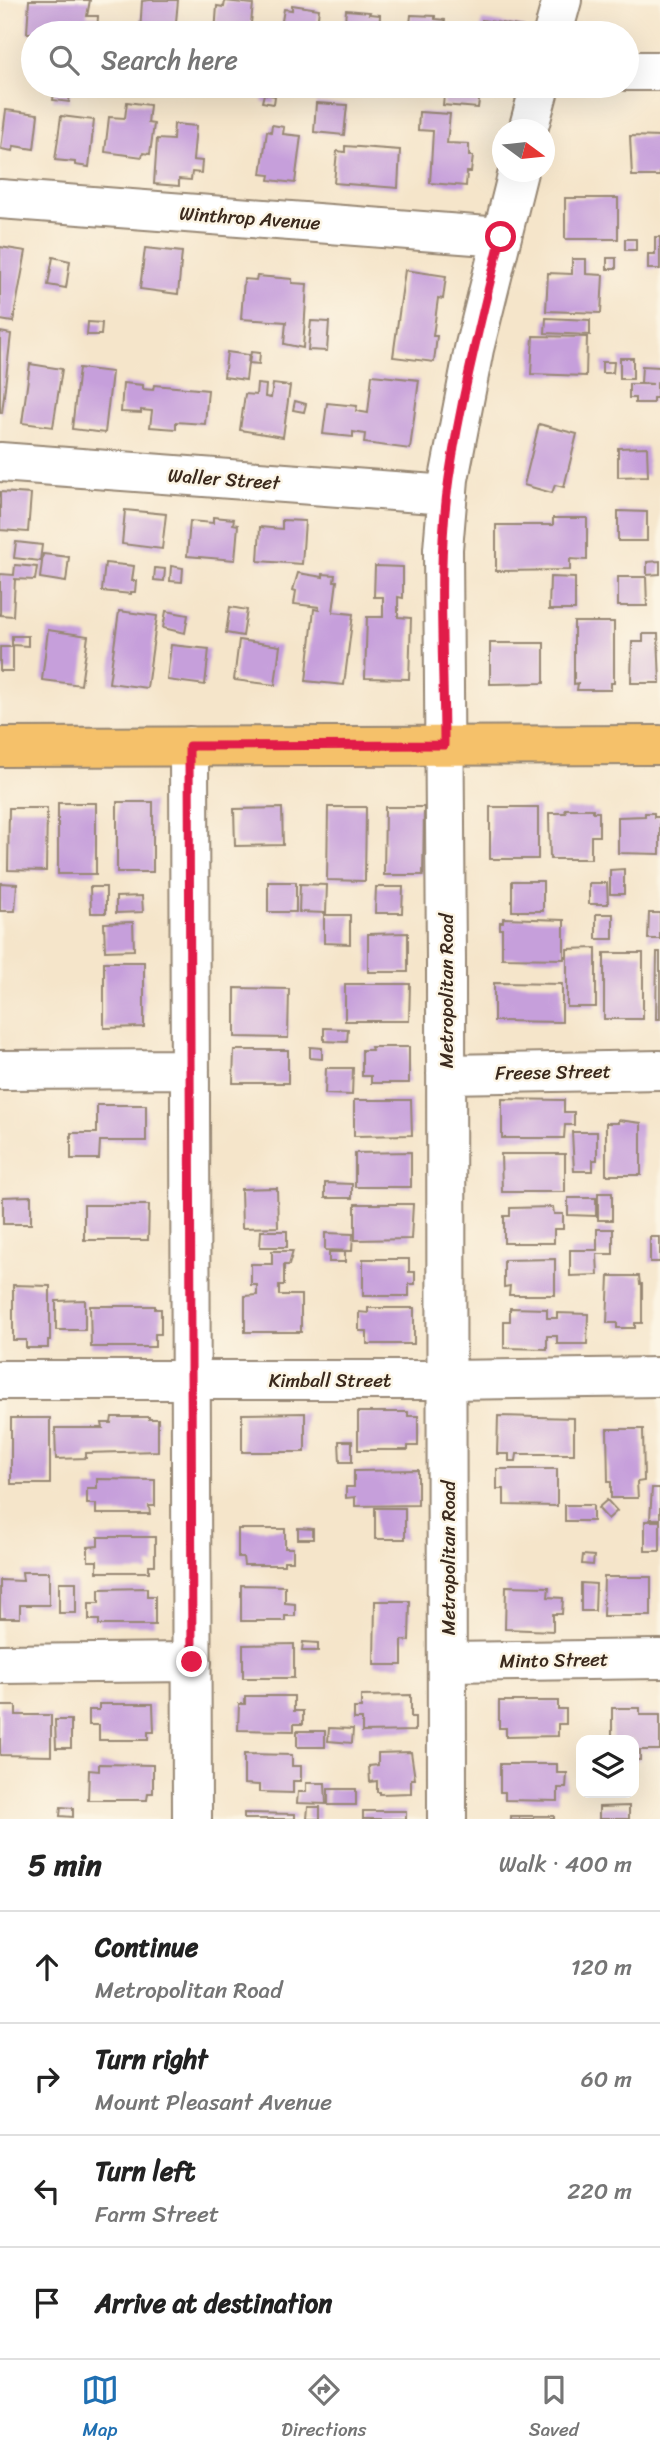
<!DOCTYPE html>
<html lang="en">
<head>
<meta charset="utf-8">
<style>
	:root { --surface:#fff; --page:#f2f2f2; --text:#222; --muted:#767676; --line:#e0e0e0; --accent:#1f6fb2 }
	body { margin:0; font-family:Sriracha,sans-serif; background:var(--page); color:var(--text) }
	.controls { position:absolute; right:21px; bottom:21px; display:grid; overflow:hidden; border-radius:14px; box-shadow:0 7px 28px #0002 }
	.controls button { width:63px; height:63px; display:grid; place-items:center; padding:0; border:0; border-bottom:2px solid var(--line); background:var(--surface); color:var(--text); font:35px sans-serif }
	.compass { position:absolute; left:492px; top:119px; width:63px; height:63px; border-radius:50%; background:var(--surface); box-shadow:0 7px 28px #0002; rotate:105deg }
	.stop { position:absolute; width:21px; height:21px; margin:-16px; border:5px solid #e11d48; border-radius:50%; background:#fff }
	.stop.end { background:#e11d48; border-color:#fff; box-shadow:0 2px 7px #0008 }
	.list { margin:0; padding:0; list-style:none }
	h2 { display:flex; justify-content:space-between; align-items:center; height:91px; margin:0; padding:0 28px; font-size:30px }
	h2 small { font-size:23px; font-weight:400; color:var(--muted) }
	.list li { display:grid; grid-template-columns:46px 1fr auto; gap:21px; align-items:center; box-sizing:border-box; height:112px; padding:0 28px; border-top:2px solid var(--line) }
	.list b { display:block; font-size:26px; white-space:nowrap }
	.list p { margin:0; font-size:23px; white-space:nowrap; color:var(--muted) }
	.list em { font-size:23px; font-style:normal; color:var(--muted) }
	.icon { flex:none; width:38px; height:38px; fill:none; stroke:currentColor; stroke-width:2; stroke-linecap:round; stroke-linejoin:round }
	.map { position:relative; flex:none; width:660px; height:1819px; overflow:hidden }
	.search { position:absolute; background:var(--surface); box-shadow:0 7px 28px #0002; left:21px; right:21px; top:21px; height:77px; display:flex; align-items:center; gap:18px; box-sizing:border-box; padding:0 24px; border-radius:38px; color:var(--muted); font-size:26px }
	.sheet { height:539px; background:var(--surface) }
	nav { display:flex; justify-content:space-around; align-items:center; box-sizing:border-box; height:98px; border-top:2px solid var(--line); background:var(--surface); font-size:19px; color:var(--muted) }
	nav a { display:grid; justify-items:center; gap:4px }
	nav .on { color:var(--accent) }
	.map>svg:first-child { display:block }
	.building { fill:#c69fdb }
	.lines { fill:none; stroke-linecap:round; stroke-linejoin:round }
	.minor-casing { stroke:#988874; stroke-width:42 }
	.major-casing { stroke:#988874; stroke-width:42 }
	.minor { stroke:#fff; stroke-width:38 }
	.major { stroke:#f5c16b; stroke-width:38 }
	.route { stroke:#e11d48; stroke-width:9 }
	.labels { text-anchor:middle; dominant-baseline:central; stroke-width:5; stroke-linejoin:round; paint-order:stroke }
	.street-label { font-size:19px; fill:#3b2a1e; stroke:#fcf5e5 }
</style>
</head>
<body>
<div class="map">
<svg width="660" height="1819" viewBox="0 0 660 1819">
	<rect width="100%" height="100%" fill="#fcf5e5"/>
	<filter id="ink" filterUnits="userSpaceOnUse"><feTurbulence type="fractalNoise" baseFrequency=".0143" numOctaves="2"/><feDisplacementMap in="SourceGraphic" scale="14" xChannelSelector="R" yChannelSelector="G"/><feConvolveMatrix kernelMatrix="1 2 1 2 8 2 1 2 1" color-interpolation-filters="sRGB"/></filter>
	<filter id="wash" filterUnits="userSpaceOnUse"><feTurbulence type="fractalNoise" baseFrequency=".00686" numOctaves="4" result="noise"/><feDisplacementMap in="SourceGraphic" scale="28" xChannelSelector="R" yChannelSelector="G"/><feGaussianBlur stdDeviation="1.57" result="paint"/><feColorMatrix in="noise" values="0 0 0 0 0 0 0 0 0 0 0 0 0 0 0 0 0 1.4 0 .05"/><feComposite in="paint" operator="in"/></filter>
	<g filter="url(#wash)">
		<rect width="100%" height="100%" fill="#f5e5ca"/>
		<g id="blocks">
			<path class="building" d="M29,0H90L87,16H98L97,33H27Z
				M150,0H178L175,33H140L142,1Z
				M225,1L253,4L250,33H215L217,6L224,7Z
				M292,5L319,9L316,33H280L284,9L292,10Z
				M346,10L370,12L369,14L380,15L379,33H344Z
				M411,15L435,16V19L445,20L444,33H409Z
				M482,20L525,27L524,33H480Z
				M55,86H71L69,102L53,100Z
				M235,86H263L262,93L234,89Z
				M302,86H312L311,94L301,93Z
				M315,86H330L329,94L314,92Z
				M445,86L481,87L478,108L443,105Z
				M264,94L275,96L274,104L262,102Z
				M127,102L150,105L148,123L154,124L150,154L143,153L142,157L105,152L109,117L125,118Z
				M316,103L347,105L344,135L314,132Z
				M6,110L38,114L34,149L14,146L13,151L1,149Z
				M419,112L450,114L447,143L469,144V156H473L471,172H467L466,186L430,183L433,131L418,130Z
				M61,116L94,120L89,167L75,165V162L55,160Z
				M174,124L196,126L193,160L202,161L201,173L192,172L191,180L179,179V186L154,184L157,139L173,140Z
				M272,125L284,127L283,134L301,136L295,183L269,180L270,175L261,174L267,131L271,132Z
				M630,136L660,137V176H632Z
				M345,146L400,150L398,188L334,183L337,151L345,152Z
				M565,198H618V239H565Z
				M655,237H660V269H648V254H655Z
				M625,239H636V250H625Z
				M0,247L26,251L13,322L0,320Z
				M145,248L182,252L178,294L140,289Z
				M53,257L70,261L66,288L48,285Z
				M607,258H616V269H607Z
				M572,259H586V274L603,275L601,313L546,311L548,273L572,274Z
				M405,270L446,276L443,299L438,298L433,336H437L434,362L393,357Z
				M257,276L292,279V283L307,284L303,348L284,344L286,322L241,319L244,279L256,280Z
				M546,318L590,320V335L545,333Z
				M311,321L329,322L327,351L308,350Z
				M88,322L102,323L101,335H87Z
				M0,332L11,334L2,413H0Z
				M533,336L587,337L586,376L531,374Z
				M227,352L249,355L246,380L224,377Z
				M251,352L260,353L259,364L249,363Z
				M620,358H633V379H620Z
				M602,362H614L613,373H602Z
				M30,364L62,369L53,427L22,423Z
				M642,366L660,367V383H657V398H653V403H635V398H629V384H653L641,383Z
				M79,368L112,372L105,433L72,429Z
				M372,375L419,380L410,449L364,443L365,434L353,432V437L323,434L327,403L357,406L356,411L368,413Z
				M123,383L143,385V389L153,390L154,385L208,390L205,424L176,422V429L150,427L152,411L141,410V413L121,412Z
				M257,384L266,385L265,397L271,398L273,384L290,386L283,437L240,430L245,394L256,395Z
				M295,401L306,404L304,412L293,410Z
				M539,424L577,434L564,487L555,485L552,493L524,485Z
				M647,447L648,476L618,477V448Z
				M0,492L31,494L28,532L0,530Z
				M125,510L166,514L162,549L122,544Z
				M618,511L647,512V541H618Z
				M213,517L234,519L233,524L238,525L235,560L187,556L190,521L213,523Z
				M553,518H587V560L570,559V570L496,571V525H553Z
				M282,520L305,521L302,564L258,561L260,527L282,529Z
				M16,542L42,545L40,561L14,558Z
				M43,554L69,557L66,582L40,578Z
				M660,561V574L647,575V562Z
				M105,563L134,566L132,581H136L135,592H131V594L102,591Z
				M15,565L37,567L35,580L15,579L13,616L0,615V574L14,575Z
				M171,566L183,568L182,582L170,581Z
				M375,566L403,567V598L398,597V617L411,618L409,679L365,678L367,617H383V597H374Z
				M155,568L165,569L164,581L154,580Z
				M298,573L323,577V574L335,575L334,581H337L333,612L353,614L344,685L306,681L314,609L319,610V607L294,604L296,591L293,590Z
				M550,577L575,578V610H549Z
				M618,577H646L647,606H618Z
				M230,607L247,610L243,636L226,633Z
				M119,611L157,616L147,688L109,683Z
				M166,611L188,615L185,633L163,628Z
				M574,622H614V683H611V690H577L578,683L574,684Z
				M48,630L88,636L81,685L42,680Z
				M643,634H658L660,683H631L632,642H643Z
				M12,636H28V646L12,645Z
				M239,640L280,646L275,685L234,680Z
				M490,643H544V683L490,684Z
				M171,645L209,649L205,685L167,680Z
				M0,647H13V671H0Z
				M117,802H153V872H117Z
				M58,803H96V874H58Z
				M328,807H366L365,881L327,880Z
				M385,807H424L423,875H384Z
				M490,807H538V859H490Z
				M9,808H47L46,871L8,870Z
				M282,808L283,845L235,846L234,809Z
				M565,809H593V812H599V836H591V859H550L549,813H566Z
				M645,813H654V817H660V854L618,853V817L645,816Z
				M624,869V894H610V870Z
				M512,881H543V911H512Z
				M268,882H296V912H268Z
				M0,883L17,884L15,911H0Z
				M589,883H607L608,904H589Z
				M300,884L327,885L326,913L299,912Z
				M90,887H106V913H91Z
				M376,887H403L402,913H375Z
				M142,896L143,912L116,913V897Z
				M649,913H660V939H648Z
				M596,914H613V939H596Z
				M324,915H350V944L324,943Z
				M503,918L564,920V959L502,958V929H500V922H503Z
				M133,922L134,950L105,951L104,923Z
				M408,933V972H368V934Z
				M596,948V1007H567V949Z
				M657,952H660V1019H656Z
				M604,953H643V1019H604Z
				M104,962H144V1027L104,1028Z
				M494,983L562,984V1022L494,1021Z
				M345,984H410L409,1021H345Z
				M235,988L289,989L288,1038L235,1037Z
				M324,1028L348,1029L347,1042L324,1041Z
				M310,1047L322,1048V1059L310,1058Z
				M371,1047H409V1083H371V1076H362V1050H372Z
				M234,1050H288V1083H233Z
				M326,1068H353L352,1095L325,1094Z
				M502,1099L564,1100V1112H574V1125H565L564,1138H502Z
				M354,1100H411L412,1135L354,1136Z
				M97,1105H146V1141H100L99,1159H71V1133H97Z
				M618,1120L641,1123V1175H606V1123H618Z
				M572,1132H597V1160H593V1171H574Z
				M411,1152V1187H355V1153Z
				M501,1154H565V1192H502Z
				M325,1183L352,1184V1198H325Z
				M277,1188L278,1227L242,1228L241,1189Z
				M598,1193H612V1220H598Z
				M31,1196V1224H3V1197Z
				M568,1198H596V1216L568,1215Z
				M355,1204H413L411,1239L355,1240Z
				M84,1205H149L148,1240H84Z
				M553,1207L554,1214H563V1229H554V1243H504V1216H510V1208Z
				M597,1229H613V1254H597L598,1275L570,1276V1250H597Z
				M261,1231H287V1247H260Z
				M325,1233L353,1234L352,1251L325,1250Z
				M650,1237H660V1262H650Z
				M272,1251H293L289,1265H284V1285H279V1295H301V1332H245V1296L257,1295V1285H251V1264H272Z
				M329,1252H345V1262H329Z
				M363,1259H409V1272H415V1284H409V1296H363Z
				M555,1259V1295H509L510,1286L504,1287V1260Z
				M609,1276H639L640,1284H642V1323H635V1328H617V1323H607Z
				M13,1285L50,1286V1340H48V1348H26V1340H13Z
				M85,1300V1330H56V1301Z
				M90,1306H155V1309H161V1334H155V1347H91Z
				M368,1308H414V1344H367V1331H359V1312L368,1313Z
				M510,1308L547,1309V1318H557V1313L588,1314L587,1344H557V1336H547V1349L504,1348V1321H510Z
				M358,1412H408V1416H418V1446H408V1450H358Z
				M305,1413V1452H242V1414Z
				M498,1416L574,1418V1454H517L516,1461H509V1454H497Z
				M112,1417H149V1419H158V1451L86,1453V1458L56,1459L55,1428H103L102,1423H111Z
				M11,1418H50V1484H11Z
				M607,1429H643L644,1481L637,1482L638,1498H611V1482H608Z
				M339,1441H352V1462H340Z
				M497,1469H557V1506L504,1505V1489H497Z
				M418,1470V1505L355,1506V1497L346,1498V1487H354V1471Z
				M97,1479L155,1480V1506H149L150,1514H96V1504H87V1488H97Z
				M652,1488H660V1519H650Z
				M607,1500L617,1511L608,1519L598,1508Z
				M565,1505H593V1521H565Z
				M375,1508H405V1539H375Z
				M645,1521H660V1551H645Z
				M298,1528L313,1529V1539H298Z
				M238,1529H285V1548H293V1561H284V1565H244L243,1557H238Z
				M98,1537H155V1565H149V1572H97V1561H88V1547L98,1546Z
				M583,1555L594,1556L593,1565L582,1564Z
				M22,1572H49V1605H20V1618H0V1580L23,1581Z
				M604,1577H651V1616H603Z
				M59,1582H76V1613H59Z
				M581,1583L596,1584L595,1611H581Z
				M241,1585L285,1586V1603L295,1604V1616H285V1621H241Z
				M506,1586L549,1587L548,1597L563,1598L562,1614H553V1631L505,1629Z
				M147,1588V1596H155V1625H99V1620H89V1603H99V1589Z
				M375,1601H410L409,1641L402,1640V1665H374Z
				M303,1642L318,1643V1651H302Z
				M294,1644V1678H243V1645Z
				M411,1695V1717H415V1731L362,1732V1719H354V1708H361V1696Z
				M245,1696H294V1711H303V1724H294V1731L238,1730L239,1704H245Z
				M499,1701H558V1709H566V1724H558V1736L506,1737V1728H499Z
				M99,1704H153L154,1732H148V1740H99V1725H89V1710H99Z
				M0,1706H16V1715H51V1756L0,1755Z
				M612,1708H640V1715H660V1750H640V1760H634V1740H612Z
				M55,1720H71V1748H56Z
				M329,1728L353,1729L352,1743L328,1741Z
				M297,1731H325V1747H297Z
				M411,1752L415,1779H411V1793L380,1794V1792H377V1781L370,1782L369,1766L378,1765V1753Z
				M244,1754L292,1755V1766H301V1781H293V1793L259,1792V1785L244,1784Z
				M99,1764L153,1765V1793H148L147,1800H88L89,1770L99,1771Z
				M500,1764H557V1773H567L566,1788H558V1801L505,1800V1792H500Z
				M306,1783H325L326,1804L297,1803L298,1792H306Z
				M328,1789H356V1805H328Z
				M629,1806V1819H599V1807Z
				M61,1807L73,1808V1817L60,1816Z
				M308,1807H320V1819H307Z
				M363,1811H406V1819H363Z
				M244,1813L295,1814V1819H244Z
				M511,1816H554V1819H511Z"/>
		</g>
	</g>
	<g filter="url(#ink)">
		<use href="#blocks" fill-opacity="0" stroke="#988874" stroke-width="2"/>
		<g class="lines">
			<g class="minor-casing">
				<path id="minor" d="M553,33L562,0
					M627,71H660
					M528,130L540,86
					M0,199L501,237
					M0,462L448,495
					M189,746L192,1819
					M0,1070L190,1069
					M446,1074L660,1070
					M0,1380H447L660,1377
					M448,1662L660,1659
					M0,1664L192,1662
					M447,1819L446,960L443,549L449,479L474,349L518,172"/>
			</g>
			<g class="major-casing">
				<path id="major" d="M0,747L660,745"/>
			</g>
			<use href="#minor" class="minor"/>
			<use href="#major" class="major"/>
		</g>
	</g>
	<g class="lines" filter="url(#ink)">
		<path class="route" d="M192,1662L189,746L444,745C444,657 436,565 449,478C461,397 482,316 501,237"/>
	</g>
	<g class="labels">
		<g class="street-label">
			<text transform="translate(250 218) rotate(4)">Winthrop Avenue</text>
			<text transform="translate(224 479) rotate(4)">Waller Street</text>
			<text transform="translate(446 991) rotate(-90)">Metropolitan Road</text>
			<text transform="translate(553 1072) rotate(-1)">Freese Street</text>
			<text x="330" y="1380">Kimball Street</text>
			<text transform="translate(448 1558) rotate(-90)">Metropolitan Road</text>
			<text transform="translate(554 1660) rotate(-1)">Minto Street</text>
		</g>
	</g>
</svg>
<div class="controls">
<button><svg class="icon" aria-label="layers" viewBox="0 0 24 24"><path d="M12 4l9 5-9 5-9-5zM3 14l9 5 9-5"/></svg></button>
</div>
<svg class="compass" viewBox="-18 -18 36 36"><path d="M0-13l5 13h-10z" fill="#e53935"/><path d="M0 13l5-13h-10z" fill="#767676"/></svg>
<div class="stop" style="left:501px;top:237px"></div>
<div class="stop end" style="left:192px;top:1662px"></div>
<div class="search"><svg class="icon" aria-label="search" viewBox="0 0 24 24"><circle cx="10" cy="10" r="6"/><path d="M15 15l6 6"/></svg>Search here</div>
</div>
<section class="sheet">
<h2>5 min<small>Walk · 400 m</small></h2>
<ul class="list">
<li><svg class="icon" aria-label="ahead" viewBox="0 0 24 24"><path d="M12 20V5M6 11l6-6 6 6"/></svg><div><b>Continue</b><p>Metropolitan Road</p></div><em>120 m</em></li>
<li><svg class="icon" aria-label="right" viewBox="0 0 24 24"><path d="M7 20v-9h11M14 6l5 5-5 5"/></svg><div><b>Turn right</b><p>Mount Pleasant Avenue</p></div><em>60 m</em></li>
<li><svg class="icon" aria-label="left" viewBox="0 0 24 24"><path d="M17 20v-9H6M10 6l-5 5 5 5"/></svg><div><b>Turn left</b><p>Farm Street</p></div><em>220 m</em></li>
<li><svg class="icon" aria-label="arrive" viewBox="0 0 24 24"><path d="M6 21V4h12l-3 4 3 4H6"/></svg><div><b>Arrive at destination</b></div></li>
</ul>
</section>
<nav>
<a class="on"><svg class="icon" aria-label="map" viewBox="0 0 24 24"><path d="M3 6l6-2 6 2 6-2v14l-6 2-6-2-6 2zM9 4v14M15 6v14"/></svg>Map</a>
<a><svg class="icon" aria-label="directions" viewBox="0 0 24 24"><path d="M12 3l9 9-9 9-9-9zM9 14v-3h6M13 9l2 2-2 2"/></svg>Directions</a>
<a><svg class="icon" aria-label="saved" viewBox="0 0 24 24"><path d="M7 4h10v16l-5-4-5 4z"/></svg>Saved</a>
</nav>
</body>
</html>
